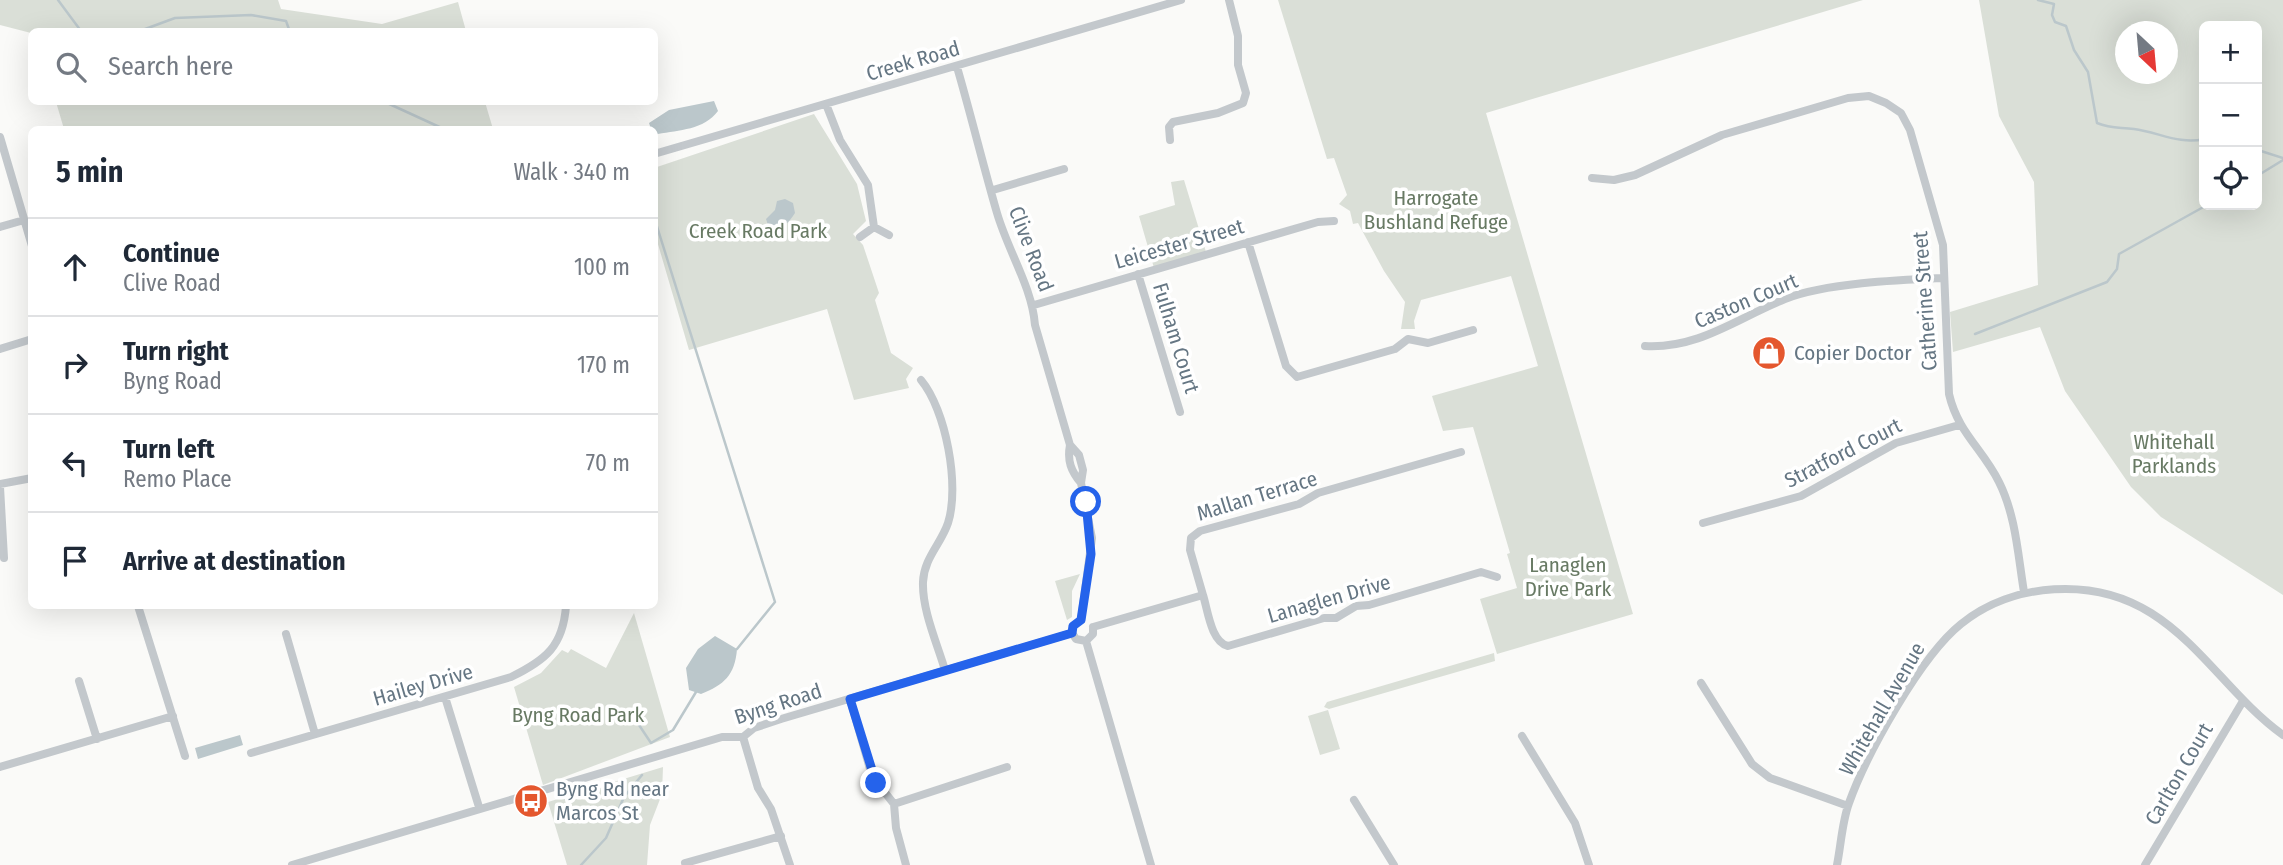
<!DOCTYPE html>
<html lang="en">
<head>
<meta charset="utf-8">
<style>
	:root { --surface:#fff; --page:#f2f2f3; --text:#1f2937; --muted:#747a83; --line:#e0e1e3 }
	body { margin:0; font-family:"Fira Sans Condensed",sans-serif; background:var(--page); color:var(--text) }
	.controls { position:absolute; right:21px; top:21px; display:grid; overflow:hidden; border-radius:10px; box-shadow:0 7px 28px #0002 }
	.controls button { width:63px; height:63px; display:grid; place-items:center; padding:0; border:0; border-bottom:2px solid var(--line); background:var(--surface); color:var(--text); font:35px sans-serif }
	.compass { position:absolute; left:2115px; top:21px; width:63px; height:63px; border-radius:50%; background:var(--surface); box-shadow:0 7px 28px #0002; rotate:154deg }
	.stop { position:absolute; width:21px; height:21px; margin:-16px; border:5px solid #2563eb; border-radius:50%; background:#fff }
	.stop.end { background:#2563eb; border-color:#fff; box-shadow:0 2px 7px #0008 }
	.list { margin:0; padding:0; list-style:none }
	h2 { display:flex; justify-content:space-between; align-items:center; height:91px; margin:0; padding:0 28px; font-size:30px }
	h2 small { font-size:23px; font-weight:400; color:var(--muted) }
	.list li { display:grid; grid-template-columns:46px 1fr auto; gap:21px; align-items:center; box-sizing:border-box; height:98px; padding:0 28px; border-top:2px solid var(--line) }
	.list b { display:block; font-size:26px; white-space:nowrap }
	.list p { margin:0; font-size:23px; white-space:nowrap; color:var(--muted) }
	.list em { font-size:23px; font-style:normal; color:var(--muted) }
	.icon { flex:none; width:38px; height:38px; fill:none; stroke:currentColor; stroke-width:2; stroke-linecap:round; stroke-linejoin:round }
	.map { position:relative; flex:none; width:2283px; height:865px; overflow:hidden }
	.search { position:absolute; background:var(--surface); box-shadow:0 7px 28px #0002; left:28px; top:28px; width:630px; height:77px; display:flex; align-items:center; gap:18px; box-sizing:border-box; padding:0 24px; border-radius:10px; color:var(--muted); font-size:26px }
	.panel { position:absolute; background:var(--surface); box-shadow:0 7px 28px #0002; left:28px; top:126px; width:630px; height:483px; border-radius:10px }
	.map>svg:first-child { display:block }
	.green { fill:#dadfd7; fill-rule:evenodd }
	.water { fill:#bbc7cb }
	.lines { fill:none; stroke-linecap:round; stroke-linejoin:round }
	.stream { stroke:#bbc7cb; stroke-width:2.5 }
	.minor { stroke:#c3c8cc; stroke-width:8 }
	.route { stroke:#2563eb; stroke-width:9 }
	.labels { text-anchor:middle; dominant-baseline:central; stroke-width:7; stroke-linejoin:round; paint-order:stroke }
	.street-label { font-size:21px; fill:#657683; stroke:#fff }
	.park-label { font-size:21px; fill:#687a64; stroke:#fff }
	.poi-label { font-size:21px; fill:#657683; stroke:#fff; text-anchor:start }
</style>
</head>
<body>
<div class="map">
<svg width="2283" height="865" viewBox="0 0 2283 865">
	<rect width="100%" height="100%" fill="#fafaf8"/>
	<path class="green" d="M0,0H278L281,9L382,24L458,2L466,31L31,33L0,25Z
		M1278,0H1863L1486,113L1633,614L1497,654L1480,599L1517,588L1507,554L1510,553L1473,427L1443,431L1432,396L1538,366L1511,276L1421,300L1414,321L1415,329H1401L1405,302L1384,271L1358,223L1353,224L1350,211L1339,204L1347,195L1334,158L1327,159Z
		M1979,0H2283V595L2161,517L2131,487L2065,391L2040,327L1953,352L1950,312L2038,285L2034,182L1999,116ZM2204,26H2257V205H2204ZM2126,32H2168V74H2126Z
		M56,102H485L493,129H64Z
		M814,114L857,184L866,221L853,234L863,245L879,293L875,300L891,353L913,368L906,379L909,388L854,400L827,309L689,350L655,234L654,168Z
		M1184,180L1206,252L1154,268L1139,216L1175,205L1171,182Z
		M1080,574L1072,591V617L1067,620L1055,581Z
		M634,613L670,737L543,785L514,687L541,673L562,650L568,653L571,649L606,668Z
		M1494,653L1495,661L1329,709L1324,707L1327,702Z
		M1328,710L1340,749L1320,755L1308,716Z
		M663,767L662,794L650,825L647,865H567L548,802Z"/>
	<path class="water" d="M714,101L718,111C704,130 679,130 658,134L651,129L649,123L669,110Z
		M785,199L793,203L795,213C788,224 783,229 769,228L766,219L775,210L777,201Z
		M715,636L737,649C735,675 724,685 701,694L689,690L686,668L698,649Z
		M240,735L243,745L198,759L195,748Z"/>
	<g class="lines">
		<path class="stream" d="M58,0L81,31L88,32
			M2038,0L2054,4L2052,15L2055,22L2066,26L2074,50L2088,72L2097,123C2111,129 2120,127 2134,129C2158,132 2180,145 2204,139
			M137,32L175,18L251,15L286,21L290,32
			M385,102L446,130
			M2257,141L2261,151L2283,158
			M2257,176L2283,160
			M654,217L775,602L737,649
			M1975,334L2107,282L2117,269L2119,254L2207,205
			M629,710L651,743L673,730L696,692
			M581,865L606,838L624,797L642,775"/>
		<path class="minor" d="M957,67C971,115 983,165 997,213C1008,251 1032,287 1035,325L1070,445C1067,461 1071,471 1081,483
			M826,104L840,140L868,185L874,227
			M0,137L32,246
			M1170,140L1169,127L1173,122L1218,113L1243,103L1246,93L1238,65V36L1229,0
			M654,154L1181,0
			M1592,178L1614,180L1635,175L1722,135L1848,98L1869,96L1886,103L1901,113L1910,130L1943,245L1949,394C1958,433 1983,449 1999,482C2016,516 2018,556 2024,592
			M993,190L1064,169
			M0,227L24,220
			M860,237L874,227L889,235
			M1248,242L1286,366L1297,377L1395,349L1408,339L1428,343L1473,330
			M1138,274L1180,412
			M1034,305L1318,222L1334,221
			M1645,346C1699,349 1737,318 1785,299C1826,283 1898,280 1944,278
			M0,349L32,339
			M921,380C946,410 960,486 948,523C941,544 924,558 923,582C922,610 937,643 945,670
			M1070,445L1079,455L1083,470L1081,483L1092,538L1081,620
			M0,484L32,478
			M0,487L4,558
			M1703,523L1801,496L1896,443L1959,425
			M1203,595C1208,611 1211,642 1228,646L1324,618H1336L1356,606L1369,605L1481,572L1497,577
			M138,606L185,756
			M1093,627L1203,595L1190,550L1191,538L1200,531L1299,504L1318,493L1461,452
			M1072,633L1076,639L1086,641L1093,634V627
			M286,634L315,734
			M1086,641L1151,865
			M79,681L97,739
			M1701,683L1752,764L1770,778L1848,806
			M445,697L479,807
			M850,699L872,776L894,804L896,828L906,865
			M1522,736L1575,823L1589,865
			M743,737L758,788L771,809L790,865
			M251,753L511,677C546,660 563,646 566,606
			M0,767L173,716
			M1354,800L1394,865
			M894,804L1007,767
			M685,863L781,836
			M292,865L722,737H743L754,728L781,719L1072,633
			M1837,865C1841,845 1842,822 1849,803C1867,753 1921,656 1961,624C2013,582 2094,577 2151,613C2202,645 2234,700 2283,735
			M2145,865L2243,701"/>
	</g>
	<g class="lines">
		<path class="route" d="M876,783L850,699L1072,633L1073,626L1081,620L1091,554L1086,502"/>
	</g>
	<defs>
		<g id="shop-disc" transform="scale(1.75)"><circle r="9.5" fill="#e4572e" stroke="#fff"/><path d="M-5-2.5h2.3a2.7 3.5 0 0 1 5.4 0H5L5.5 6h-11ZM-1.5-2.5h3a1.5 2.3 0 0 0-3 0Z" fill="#fff"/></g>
		<g id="bus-disc" transform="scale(1.75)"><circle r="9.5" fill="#e4572e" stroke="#fff"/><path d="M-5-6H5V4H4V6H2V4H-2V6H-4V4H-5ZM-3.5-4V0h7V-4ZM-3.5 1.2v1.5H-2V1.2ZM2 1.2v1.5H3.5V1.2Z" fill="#fff"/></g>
	</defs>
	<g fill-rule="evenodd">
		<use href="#shop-disc" x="1769" y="353"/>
		<use href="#bus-disc" x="531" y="801"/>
	</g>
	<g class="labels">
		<g class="street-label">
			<text transform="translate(913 61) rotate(-16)">Creek Road</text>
			<text transform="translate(1179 244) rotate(-16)">Leicester Street</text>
			<text transform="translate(1031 249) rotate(69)">Clive Road</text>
			<text transform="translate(1746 301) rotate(-23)">Caston Court</text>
			<text transform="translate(1925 301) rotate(-94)">Catherine Street</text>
			<text transform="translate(1176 338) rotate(73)">Fulham Court</text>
			<text transform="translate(1843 453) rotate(-27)">Stratford Court</text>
			<text transform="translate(1257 496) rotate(-17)">Mallan Terrace</text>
			<text transform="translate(1329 599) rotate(-16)">Lanaglen Drive</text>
			<text transform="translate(423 685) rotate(-16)">Hailey Drive</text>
			<text transform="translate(778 704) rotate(-18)">Byng Road</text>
			<text transform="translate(1882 709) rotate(-60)">Whitehall Avenue</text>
			<text transform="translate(2179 774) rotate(-60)">Carlton Court</text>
		</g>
		<g class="park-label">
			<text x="1436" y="198">Harrogate<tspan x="1436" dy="24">Bushland Refuge</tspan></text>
			<text x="758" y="231">Creek Road Park</text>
			<text x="2174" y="442">Whitehall<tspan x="2174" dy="24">Parklands</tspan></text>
			<text x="1568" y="565">Lanaglen<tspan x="1568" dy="24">Drive Park</tspan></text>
			<text x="578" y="715">Byng Road Park</text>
		</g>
		<g class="poi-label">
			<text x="1794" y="353">Copier Doctor</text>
			<text x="556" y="789">Byng Rd near<tspan x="556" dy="24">Marcos St</tspan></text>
		</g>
	</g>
</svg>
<div class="controls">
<button>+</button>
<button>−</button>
<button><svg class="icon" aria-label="locate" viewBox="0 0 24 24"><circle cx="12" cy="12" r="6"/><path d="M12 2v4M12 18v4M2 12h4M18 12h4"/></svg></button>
</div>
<svg class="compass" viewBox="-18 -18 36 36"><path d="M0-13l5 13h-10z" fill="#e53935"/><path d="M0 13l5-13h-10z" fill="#747a83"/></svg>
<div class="stop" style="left:1086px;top:502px"></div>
<div class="stop end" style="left:876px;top:783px"></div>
<div class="search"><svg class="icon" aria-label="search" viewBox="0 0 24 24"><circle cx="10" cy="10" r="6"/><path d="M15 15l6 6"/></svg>Search here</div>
<section class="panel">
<h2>5 min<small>Walk · 340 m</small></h2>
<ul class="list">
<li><svg class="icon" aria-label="ahead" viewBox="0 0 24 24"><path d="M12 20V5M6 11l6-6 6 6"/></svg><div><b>Continue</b><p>Clive Road</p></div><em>100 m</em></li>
<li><svg class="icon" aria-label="right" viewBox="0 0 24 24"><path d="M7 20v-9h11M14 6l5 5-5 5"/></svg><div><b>Turn right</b><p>Byng Road</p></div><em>170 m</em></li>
<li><svg class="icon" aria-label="left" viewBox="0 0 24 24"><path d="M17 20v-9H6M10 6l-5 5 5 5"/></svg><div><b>Turn left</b><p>Remo Place</p></div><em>70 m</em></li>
<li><svg class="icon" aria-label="arrive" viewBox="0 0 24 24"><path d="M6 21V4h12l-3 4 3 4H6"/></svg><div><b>Arrive at destination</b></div></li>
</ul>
</section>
</div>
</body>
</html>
